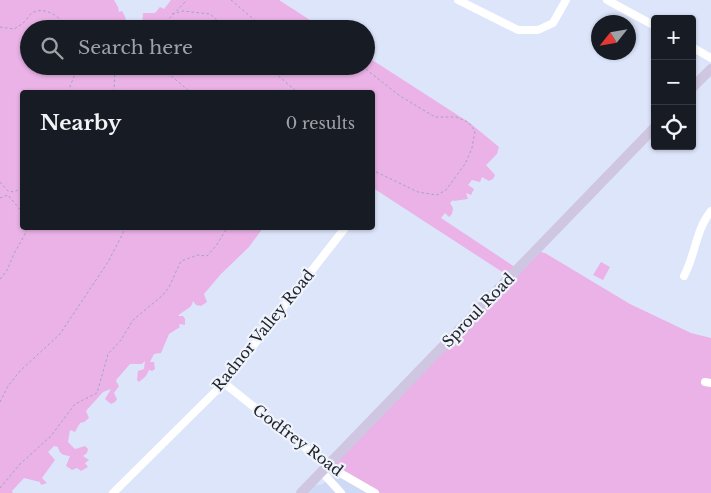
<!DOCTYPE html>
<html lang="en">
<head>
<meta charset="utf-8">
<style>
	:root { --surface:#171b24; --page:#242831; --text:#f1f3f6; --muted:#9ea1a6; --line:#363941 }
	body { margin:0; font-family:"Libre Baskerville",serif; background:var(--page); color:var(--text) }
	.controls { position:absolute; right:15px; top:15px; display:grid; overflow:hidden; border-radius:5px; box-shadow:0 1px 4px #0004 }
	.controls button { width:45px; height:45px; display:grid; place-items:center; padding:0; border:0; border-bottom:1px solid var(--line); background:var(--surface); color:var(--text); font:25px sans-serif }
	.compass { position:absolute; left:591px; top:15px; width:45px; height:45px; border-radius:50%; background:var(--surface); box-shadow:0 1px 4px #0004; rotate:239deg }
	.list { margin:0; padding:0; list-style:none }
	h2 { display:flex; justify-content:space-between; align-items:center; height:65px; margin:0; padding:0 20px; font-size:21px }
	h2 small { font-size:16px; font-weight:400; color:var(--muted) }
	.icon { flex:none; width:28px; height:28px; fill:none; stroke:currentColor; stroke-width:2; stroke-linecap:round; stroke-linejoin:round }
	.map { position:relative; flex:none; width:711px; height:493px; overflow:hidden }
	.search { position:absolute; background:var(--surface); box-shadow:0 1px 4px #0004; left:20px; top:20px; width:355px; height:55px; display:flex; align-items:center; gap:12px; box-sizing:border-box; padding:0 18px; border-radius:28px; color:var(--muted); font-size:19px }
	.panel { position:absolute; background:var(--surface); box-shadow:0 1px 4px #0004; left:20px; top:90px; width:355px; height:140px; border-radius:5px }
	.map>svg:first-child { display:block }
	.built { fill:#ced9f5 }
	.green { fill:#eab2e7 }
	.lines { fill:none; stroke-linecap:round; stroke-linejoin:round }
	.path { stroke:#a0a6b8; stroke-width:1; stroke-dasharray:2.5 2.5; stroke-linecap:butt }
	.minor { stroke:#fff; stroke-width:8 }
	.major { stroke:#cfc7e1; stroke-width:10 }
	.labels { text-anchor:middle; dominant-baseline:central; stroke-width:4.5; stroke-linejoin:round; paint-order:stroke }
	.street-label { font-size:15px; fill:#22242c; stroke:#eff3fb }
</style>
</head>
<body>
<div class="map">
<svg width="711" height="493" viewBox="0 0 711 493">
	<rect width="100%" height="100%" fill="#dde5fb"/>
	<path class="built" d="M334,473L368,493H307L314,486L323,484Z"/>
	<path class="green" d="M0,0H114L118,7L119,12L122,11C126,17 127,22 127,29H29V66H366V56L470,123L499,147L497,154L486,165L495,175L493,179L489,181L482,177L480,182L472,180L468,185L474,189L471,195L466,193L468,199L454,201L453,200L450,203L453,208L452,214L449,217L445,213L441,218L518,269L536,251L545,253L630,304L691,333L711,338V493H375L328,466L510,277L373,188L372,92H22V228H263L249,247L221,274L204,294L207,302L201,306L196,305L193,301C192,309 183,310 178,316H183L185,319V325L180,324L179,325L180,327L169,334L161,353L154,354L150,362H154L155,369L152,371L149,370L146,376L139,382L137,380L138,371L144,369L145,361L142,364H130L117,379L116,381L119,386L114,393L117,399L115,402L111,404L105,399L111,389L103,392L86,411L89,418L84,422L80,423L75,432L70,430L68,442L75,449L85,446L88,449L87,453L83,456L89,460L85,463L88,467L81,471L77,468L72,470L66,466L70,456C63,455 60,455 58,447L54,446L48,452L55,460L42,478L47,483L41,485L40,482L24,478L12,491L13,493H0Z
		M171,0H279L324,29H142L143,13H155L160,7L164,9Z
		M601,262L610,267L603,280L593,275Z"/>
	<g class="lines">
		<path class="path" d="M231,0L265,29
			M172,14L183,11L210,14L227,29
			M0,27L14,29C17,27 21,25 24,22C27,20 29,15 32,13C46,5 62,19 69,29
			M159,29L187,0
			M160,66L190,92
			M267,66L297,92
			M362,66L400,96L435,117H456L468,122L475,131L472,148L465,164L446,190L437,195L418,192L372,170
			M68,92L78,66
			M114,92L115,66
			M0,182L8,191L14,192L20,189L22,185
			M0,198L8,195L22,212
			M0,279C10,268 8,266 14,254C18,245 25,237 27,228
			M0,402L8,386L20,371L60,334L108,262L123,233L124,228
			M0,488L20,464L50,437L75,404L97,393L108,354L121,340L133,320L163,295L169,287L181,261L198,255L207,256L216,246L227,228"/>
		<path class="minor" d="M458,0L518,30H538L553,23L566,0
			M607,0L655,26
			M692,47L711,58
			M684,276C695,256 696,229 711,211
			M705,382L711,383
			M224,383L328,466L375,493
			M322,472L341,493
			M113,493L224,383L345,228"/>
		<path class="major" d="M692,88L711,69
			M301,493L655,127"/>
	</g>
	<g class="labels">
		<g class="street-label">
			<text transform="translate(478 310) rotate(-46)">Sproul Road</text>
			<text transform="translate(263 330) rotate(-51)">Radnor Valley Road</text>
			<text transform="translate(298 440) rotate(37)">Godfrey Road</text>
		</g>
	</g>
</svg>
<div class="controls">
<button>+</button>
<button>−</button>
<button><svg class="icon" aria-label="locate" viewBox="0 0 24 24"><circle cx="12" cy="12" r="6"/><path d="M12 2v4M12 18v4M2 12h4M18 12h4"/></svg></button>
</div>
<svg class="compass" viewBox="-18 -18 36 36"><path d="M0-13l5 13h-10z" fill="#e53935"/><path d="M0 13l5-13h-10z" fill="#9ea1a6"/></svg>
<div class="search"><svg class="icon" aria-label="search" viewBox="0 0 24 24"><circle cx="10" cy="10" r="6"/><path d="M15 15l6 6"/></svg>Search here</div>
<section class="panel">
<h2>Nearby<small>0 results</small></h2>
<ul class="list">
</ul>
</section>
</div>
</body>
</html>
